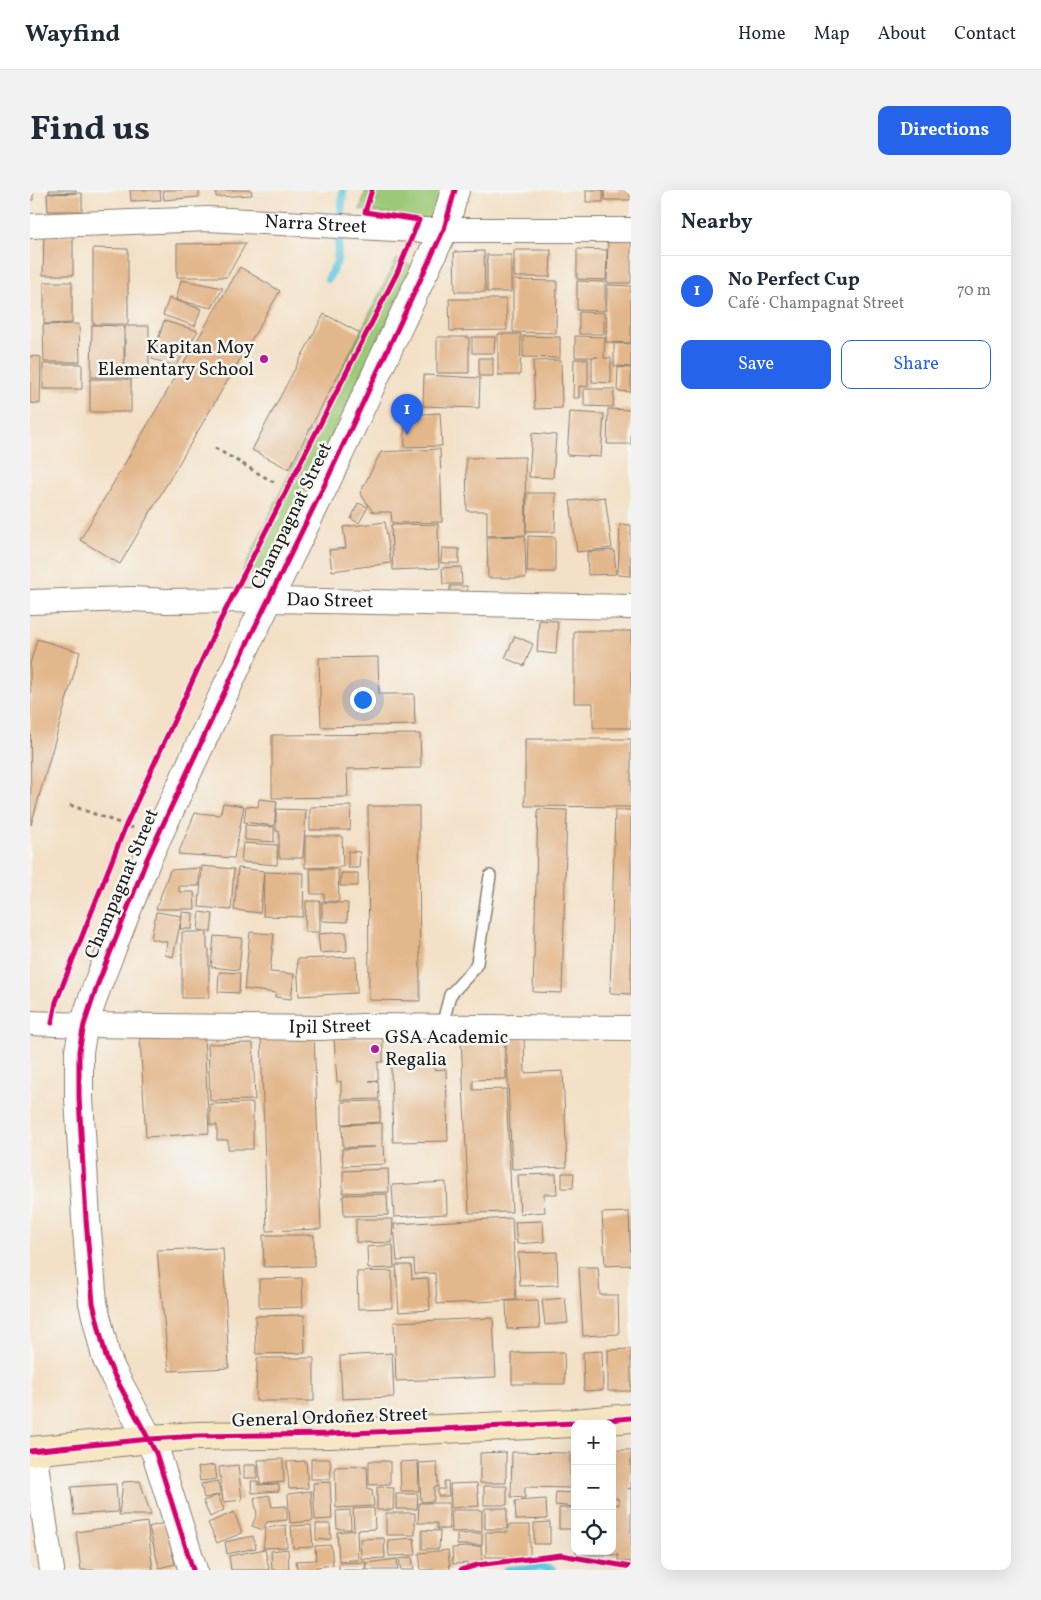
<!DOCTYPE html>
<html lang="en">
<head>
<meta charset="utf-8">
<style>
	:root { --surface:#fff; --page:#f2f2f3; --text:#1f2937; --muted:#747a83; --line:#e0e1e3; --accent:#2563eb }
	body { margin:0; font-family:Vollkorn,serif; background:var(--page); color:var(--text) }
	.controls { position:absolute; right:15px; bottom:15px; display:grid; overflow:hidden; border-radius:10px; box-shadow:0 5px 20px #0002 }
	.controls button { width:45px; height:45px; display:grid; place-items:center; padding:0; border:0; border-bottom:1px solid var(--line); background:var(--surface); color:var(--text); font:25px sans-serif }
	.you { position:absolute; left:332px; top:509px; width:18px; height:18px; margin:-12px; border:4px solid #fff; border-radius:50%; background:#1a73e8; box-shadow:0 0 0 8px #1a73e833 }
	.badge { display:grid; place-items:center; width:32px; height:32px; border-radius:50%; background:var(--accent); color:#fff; font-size:16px; font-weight:700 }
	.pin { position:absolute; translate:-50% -41px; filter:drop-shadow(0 1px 2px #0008) }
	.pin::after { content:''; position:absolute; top:26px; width:18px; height:15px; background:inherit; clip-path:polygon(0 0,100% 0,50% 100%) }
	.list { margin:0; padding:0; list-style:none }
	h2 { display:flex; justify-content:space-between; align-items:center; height:65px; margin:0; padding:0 20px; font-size:21px }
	h2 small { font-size:16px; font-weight:400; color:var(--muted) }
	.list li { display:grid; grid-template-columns:32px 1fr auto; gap:15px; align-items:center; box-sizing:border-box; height:70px; padding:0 20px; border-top:1px solid var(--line) }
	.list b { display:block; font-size:19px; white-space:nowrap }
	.list p { margin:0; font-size:16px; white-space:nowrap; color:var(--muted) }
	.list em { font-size:16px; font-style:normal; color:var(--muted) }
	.actions { display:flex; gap:10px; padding:15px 20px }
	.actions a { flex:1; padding:11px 0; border:1px solid var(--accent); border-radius:10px; text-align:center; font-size:18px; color:var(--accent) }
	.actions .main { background:var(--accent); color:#fff }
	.icon { flex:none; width:28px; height:28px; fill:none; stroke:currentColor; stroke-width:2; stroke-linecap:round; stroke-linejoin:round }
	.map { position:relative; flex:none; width:601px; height:1380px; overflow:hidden; border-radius:10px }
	header { display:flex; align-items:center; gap:30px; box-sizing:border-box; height:70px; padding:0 25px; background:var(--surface); border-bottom:1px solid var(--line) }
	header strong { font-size:24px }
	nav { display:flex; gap:28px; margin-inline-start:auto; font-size:18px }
	.intro { display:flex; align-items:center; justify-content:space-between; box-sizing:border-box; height:120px; padding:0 30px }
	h1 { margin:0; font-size:35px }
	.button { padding:12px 22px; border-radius:10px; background:var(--accent); color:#fff; font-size:18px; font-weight:700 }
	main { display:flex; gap:30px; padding:0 30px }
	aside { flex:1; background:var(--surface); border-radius:10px; box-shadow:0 5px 20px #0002 }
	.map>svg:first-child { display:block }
	.green { fill:#9cc977; stroke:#5c724a }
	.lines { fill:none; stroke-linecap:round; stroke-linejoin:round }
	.stream { stroke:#61c8de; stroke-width:8 }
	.building { fill:#e3b78c }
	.service-casing { stroke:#887e71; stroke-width:14 }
	.minor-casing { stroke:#887e71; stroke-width:26 }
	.tertiary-casing { stroke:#887e71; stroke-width:30 }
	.secondary-casing { stroke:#887e71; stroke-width:30 }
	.path { stroke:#887e71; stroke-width:3; stroke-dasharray:4 4; stroke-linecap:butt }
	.service { stroke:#fff; stroke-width:11 }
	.minor { stroke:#fff; stroke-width:24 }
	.tertiary { stroke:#fff; stroke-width:28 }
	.secondary { stroke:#f7e8c3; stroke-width:28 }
	.cycleway-casing { stroke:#f6f6f2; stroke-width:8 }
	.cycleway { stroke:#d6006c; stroke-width:5 }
	.poi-dot { fill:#b5179e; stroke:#f6f6f2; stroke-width:2 }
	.labels { text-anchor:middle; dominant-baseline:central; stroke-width:5; stroke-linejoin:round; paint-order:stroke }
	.street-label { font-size:19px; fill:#1c1c1c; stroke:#f6f6f2 }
	.poi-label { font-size:19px; fill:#1c1c1c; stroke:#f6f6f2; text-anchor:end }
</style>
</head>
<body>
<header>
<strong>Wayfind</strong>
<nav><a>Home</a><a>Map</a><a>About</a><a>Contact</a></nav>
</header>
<div class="intro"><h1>Find us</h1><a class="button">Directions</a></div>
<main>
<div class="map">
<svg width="601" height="1380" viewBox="0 0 601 1380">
	<rect width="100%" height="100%" fill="#f6f6f2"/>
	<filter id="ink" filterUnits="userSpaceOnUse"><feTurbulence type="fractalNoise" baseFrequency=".02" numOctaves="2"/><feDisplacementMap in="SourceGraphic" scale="10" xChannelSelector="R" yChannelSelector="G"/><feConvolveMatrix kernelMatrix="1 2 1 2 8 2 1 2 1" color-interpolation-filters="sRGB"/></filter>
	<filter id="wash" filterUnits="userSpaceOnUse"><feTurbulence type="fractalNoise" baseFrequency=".0096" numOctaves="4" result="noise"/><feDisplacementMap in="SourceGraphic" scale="20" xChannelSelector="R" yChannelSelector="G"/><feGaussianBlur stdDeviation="1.12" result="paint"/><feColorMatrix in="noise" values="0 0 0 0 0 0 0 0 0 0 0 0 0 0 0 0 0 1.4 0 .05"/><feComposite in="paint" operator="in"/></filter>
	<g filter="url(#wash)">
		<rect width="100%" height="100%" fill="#f3e0c6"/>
		<path class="green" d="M336,0H413L405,30L330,20Z
			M367,69L383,77L234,386L213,381L253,297Z"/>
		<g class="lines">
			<path class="stream" d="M298,89L307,72L313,0
				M478,1380L511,1377L522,1380"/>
		</g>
		<g id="blocks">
			<path class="building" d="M0,0H3V10H0Z
				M19,0H46V2L19,3Z
				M100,0H130L131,10L101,11Z
				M133,0H169V7L134,10Z
				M186,0H221L222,5L186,7Z
				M556,0H573V12H556Z
				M574,0H600V10H575Z
				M52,3V21H18L17,4Z
				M14,46H43V85H13Z
				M578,48H601V93H577Z
				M216,53L197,87H147V54Z
				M63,58L98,59V134H63Z
				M547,59L577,60L576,90L547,89Z
				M484,60H521L520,87H484Z
				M454,61L455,102H425L424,62Z
				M457,65H481V102H457Z
				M210,77L250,101L90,374L50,350Z
				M151,90L193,98L182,118L146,110Z
				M483,90L527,91L526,143L483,142Z
				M547,91L575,92V121L547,120Z
				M14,92H42V133L14,134Z
				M577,95L601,96V153L576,152Z
				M139,108L171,119L165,136L133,125Z
				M419,109H476L477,140L420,141Z
				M549,122L574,123V144H549Z
				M294,124L330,143L259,279L222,260Z
				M134,131L168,141L146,176L122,169Z
				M49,134L50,172H14L13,135Z
				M62,135L94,136V187H61Z
				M95,136H119V188H95Z
				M468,144H491L490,185H468Z
				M493,146L530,147V168L493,167Z
				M545,146L575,147L574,168H581V193L562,192V168L568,167H545Z
				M407,147H439V183H407Z
				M442,147H465L464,163H442Z
				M584,153L601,154V177L584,176Z
				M0,166L11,167L10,214L0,213Z
				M449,168H463V186H449Z
				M544,169H558V197L549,196V208H543Z
				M531,170L532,218L505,219L503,171Z
				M13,174H52V199H13Z
				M588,177L601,178V202L587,201Z
				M394,185L450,188L449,218L393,216Z
				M60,189H101V222H60Z
				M554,199H584L583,217L554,216Z
				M578,219L601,220V254H577Z
				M540,222L574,224L571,267L537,265Z
				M410,223L412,256L375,257L374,225Z
				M502,243L526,245L523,288L499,287Z
				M410,259L412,332L362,333L361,322H343L330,303L351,262Z
				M495,267L496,345L457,346V321H437L436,268Z
				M497,303H526L525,342H496Z
				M575,307L582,358L547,362L540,311Z
				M328,313L338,317L329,333L321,329Z
				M355,332L361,373L302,381L299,360L316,358L313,337Z
				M408,334L409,378L363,380L361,335Z
				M590,334L601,335V386L588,385Z
				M495,346L496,388H458L457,347Z
				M498,346L525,347V382H497Z
				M412,358L429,359V373H411Z
				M584,360L586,384L558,385L557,362Z
				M431,377L432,394H413L412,378Z
				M420,396H437L438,405H420Z
				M509,430L528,431L526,464L507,462Z
				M544,441H601V538H563V513H544Z
				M485,446L503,454L494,476L475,468Z
				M7,449L50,462L1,635L0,474Z
				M348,467L349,504H384L385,535L291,537L289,468Z
				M390,544L391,578L317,579L318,607L242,608V545Z
				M495,549H601V617L495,616Z
				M229,609L247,611L244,636L214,632L216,616L228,617Z
				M193,613L214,616L204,668L148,664L165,623L190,625Z
				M321,616L320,640H280V617Z
				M338,616H389L390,811L339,810Z
				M246,619L276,620L273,668H249V641H246Z
				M508,619L537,620L532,803L503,802Z
				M585,620H601V804L580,803Z
				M215,635L244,637V652L215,650Z
				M275,646H312L313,677L275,678Z
				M213,653L248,655L247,675L211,672Z
				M318,661L330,662L329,678H318Z
				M172,676L204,679L201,720L169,717Z
				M170,678L169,696H149V702H164L165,719H126L140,680Z
				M208,678L234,681L230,723L204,720Z
				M280,679H308L309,711H294V704H281Z
				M234,682L274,683L273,727L233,726Z
				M311,683H328V696H310Z
				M276,711H290V742H275Z
				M292,712L318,713L317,732L292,731Z
				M126,722L152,726V722L163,723L162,739H150L152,726L143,767L135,765L137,752L121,749Z
				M170,722L183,724L181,742L168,740Z
				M152,742H177V759H179V808H152Z
				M220,742L244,744L240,782L264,784L261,809L245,807L246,803L214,799Z
				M316,742L317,761L290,763L288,744Z
				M184,746L212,748L209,780L181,777Z
				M326,767L327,803L269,806L267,769Z
				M189,782L210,783L209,803L188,802Z
				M284,844L291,1039L237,1041L231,846Z
				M174,845L179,943L116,947L110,848Z
				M474,846L476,889L443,890V900L476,899L482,1022L439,1023L431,848Z
				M353,848V872H348V890L339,891H348L349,909L311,910V891L307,892L304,849Z
				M494,848L495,883L533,881L537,977L482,979L476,849Z
				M223,853L225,910L180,911L178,854Z
				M404,875V880L416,879L418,951L363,952L361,876Z
				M350,911V932L312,934V912Z
				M223,913V959H198V950H187V935H180V914Z
				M352,933V956H354L355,974L313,976L312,959L345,957H313L312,935Z
				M358,979L359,1002L313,1003V981Z
				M532,983H544L543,998H532Z
				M526,984L527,1004H514L515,1022L490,1024L488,985Z
				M416,992L417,1024L364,1027L362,995Z
				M357,1004L358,1025L314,1026L313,1005Z
				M599,1022L601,1075L575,1076L572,1023Z
				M482,1028L486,1110L407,1114L405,1083L385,1084L384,1070L367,1071L364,1034Z
				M326,1029H363L362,1053L326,1052Z
				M513,1031L514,1052L487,1054L485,1032Z
				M233,1045H284V1076L234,1077Z
				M363,1055L364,1078L338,1079L337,1057Z
				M193,1058L199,1178L139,1181L127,1060Z
				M527,1062L528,1095L490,1096L488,1063Z
				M366,1075H381L382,1089L398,1088L400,1120L369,1122Z
				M549,1077H568L570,1105H588L589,1144L553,1146Z
				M362,1081V1118L328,1119L327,1082Z
				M272,1088L273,1117L229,1118V1089Z
				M535,1108L538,1133L515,1135L512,1110Z
				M508,1110L510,1138L477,1139L476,1111Z
				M274,1125L275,1163L226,1164L225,1126Z
				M463,1128L466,1187L366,1191L364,1132Z
				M601,1159V1201H578V1160Z
				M572,1161L573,1200L554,1201L553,1162Z
				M534,1162L535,1194H482V1163Z
				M362,1163L364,1207L312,1209L310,1166Z
				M227,1168H284V1211H226Z
				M582,1260H601V1298L598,1299L601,1298V1372L588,1371V1365H546V1361H582V1314L589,1315L588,1308H582Z
				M476,1262V1293H450V1263Z
				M482,1262L540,1263V1298L495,1297V1308L481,1307Z
				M253,1269L254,1292L230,1294L228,1270Z
				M281,1269H300L301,1289H281Z
				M276,1271L278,1298L259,1299L257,1272Z
				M339,1271H360V1294L339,1295Z
				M388,1271L389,1301H371L370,1272Z
				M407,1272L408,1297H404V1311L391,1312L389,1273Z
				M185,1275L187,1289L170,1291L168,1277Z
				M208,1275L212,1310L193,1312L189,1277Z
				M214,1275H227V1288H214Z
				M337,1276L338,1299H342L344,1316L306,1318L305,1277Z
				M110,1291L121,1325H89L93,1292Z
				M188,1291L191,1304L174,1308L171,1294Z
				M221,1291H228V1295L249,1294V1301L222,1303Z
				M414,1291H418L419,1306H408V1299H414Z
				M300,1292L302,1329L285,1330L283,1293Z
				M447,1293L449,1316L421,1318L420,1294Z
				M86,1294L88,1322L44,1325L41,1297Z
				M454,1296H477V1315H454Z
				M347,1297L364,1298L363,1320H347Z
				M281,1301L283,1331L260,1333L258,1304Z
				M526,1302L545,1303V1317L525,1315Z
				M366,1304H388L387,1319H366Z
				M188,1305L194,1320L180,1327L173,1311Z
				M239,1305L242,1317L257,1316V1330L237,1332L233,1340L222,1336L227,1324L224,1308Z
				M516,1309L517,1329L486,1330L485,1311Z
				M389,1313H419V1339H407V1333H388Z
				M344,1318L345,1339L327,1340L328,1370L309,1371L307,1342L324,1340L323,1319Z
				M455,1318H477V1339H455Z
				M529,1318H544L543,1339H529Z
				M320,1320L321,1339H307L306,1321Z
				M421,1320H452V1341L422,1342Z
				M204,1322L212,1343L187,1353L178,1333Z
				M356,1323H385V1345H356Z
				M117,1332L123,1380H51L46,1342Z
				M520,1332V1354H504V1333Z
				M134,1333L145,1374L129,1378L119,1337Z
				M286,1334H300L301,1349L286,1350Z
				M256,1335L257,1357L233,1358L236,1338Z
				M281,1335L283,1357L263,1358L261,1336Z
				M478,1335H500V1367H456V1342H478Z
				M392,1340L410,1341L409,1359H392Z
				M452,1343V1355H427V1344Z
				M223,1346L226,1358L197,1364L195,1352Z
				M354,1348L355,1368L331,1369L330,1349Z
				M384,1348L386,1365L359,1366L358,1350Z
				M301,1355L303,1375L286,1377V1380H267L266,1371L286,1370L285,1356Z
				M451,1356L452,1373L423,1374L422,1358Z
				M235,1359L239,1380H201L199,1366Z
				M258,1359L259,1380H242L241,1361Z
				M418,1360L420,1380H391L389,1363Z
				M382,1367L384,1380H371L369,1369Z
				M367,1369L368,1380H337L336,1373Z
				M335,1372L336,1380H309V1373Z"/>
		</g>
	</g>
	<g filter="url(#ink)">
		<use href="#blocks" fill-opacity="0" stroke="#887e71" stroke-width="1"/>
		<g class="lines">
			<g class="service-casing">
				<path id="service" d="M412,836L420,805L443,780L447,773L460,686"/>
			</g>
			<g class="minor-casing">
				<g id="minor">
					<path id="s1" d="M0,36L178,29L385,40H601"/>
					<path id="s2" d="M0,412L103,409L136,411L239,410L601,417"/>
					<path id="s3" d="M0,833L54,835L289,838L333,836L601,838"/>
					<path d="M4,1261L22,1380"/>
				</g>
			</g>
			<g class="tertiary-casing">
				<path id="tertiary" d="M163,1380L126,1263L83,1183L76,1167L63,1113L56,1029L49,908V861L54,835L67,796L117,669L222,443L294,296L414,39L425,0"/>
			</g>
			<g class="secondary-casing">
				<path id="secondary" d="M0,1261L120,1249L167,1246L300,1244L544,1233L601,1228"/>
			</g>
			<path class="path" d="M185,258L245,293
				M40,615L103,638"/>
			<use href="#service" class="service"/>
			<use href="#minor" class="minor"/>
			<use href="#tertiary" class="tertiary"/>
			<use href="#secondary" class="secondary"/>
			<g class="cycleway-casing">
				<path id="cycleway" d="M22,833L26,812L96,635L189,433L367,83L389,30L335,22L342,0
					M0,1261L120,1249L167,1246L300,1244L544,1233L601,1228
					M163,1380L126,1263L83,1183L76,1167L63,1113L56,1029L49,908V861L54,835L67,796L117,669L222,443L294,296L414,39L425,0
					M431,1380L447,1375L531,1365L601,1377"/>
			</g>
			<use href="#cycleway" class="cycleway"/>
		</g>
	</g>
	<g class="poi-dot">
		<circle cx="234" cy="169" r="5"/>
		<circle cx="345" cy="859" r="5"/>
	</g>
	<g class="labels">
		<g class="street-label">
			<text stroke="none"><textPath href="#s1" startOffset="286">Narra Street</textPath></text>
			<text transform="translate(262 326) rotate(-64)">Champagnat Street</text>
			<text stroke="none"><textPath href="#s2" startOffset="300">Dao Street</textPath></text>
			<text transform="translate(92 694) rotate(-67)">Champagnat Street</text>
			<text stroke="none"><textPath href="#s3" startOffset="300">Ipil Street</textPath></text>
			<text transform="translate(300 1228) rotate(-2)">General Ordoñez Street</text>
		</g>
		<g class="poi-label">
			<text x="224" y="158">Kapitan Moy<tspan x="224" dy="22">Elementary School</tspan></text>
			<text x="355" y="848" text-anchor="start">GSA Academic<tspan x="355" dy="22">Regalia</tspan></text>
		</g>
	</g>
</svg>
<div class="controls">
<button>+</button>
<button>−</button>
<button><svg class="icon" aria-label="locate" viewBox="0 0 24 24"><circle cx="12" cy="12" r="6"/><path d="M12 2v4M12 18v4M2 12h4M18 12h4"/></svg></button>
</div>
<div class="you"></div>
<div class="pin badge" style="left:377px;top:245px">1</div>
</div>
<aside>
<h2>Nearby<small></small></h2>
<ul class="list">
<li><span class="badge">1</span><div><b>No Perfect Cup</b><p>Café · Champagnat Street</p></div><em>70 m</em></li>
</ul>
<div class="actions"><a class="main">Save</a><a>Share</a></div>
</aside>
</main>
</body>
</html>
